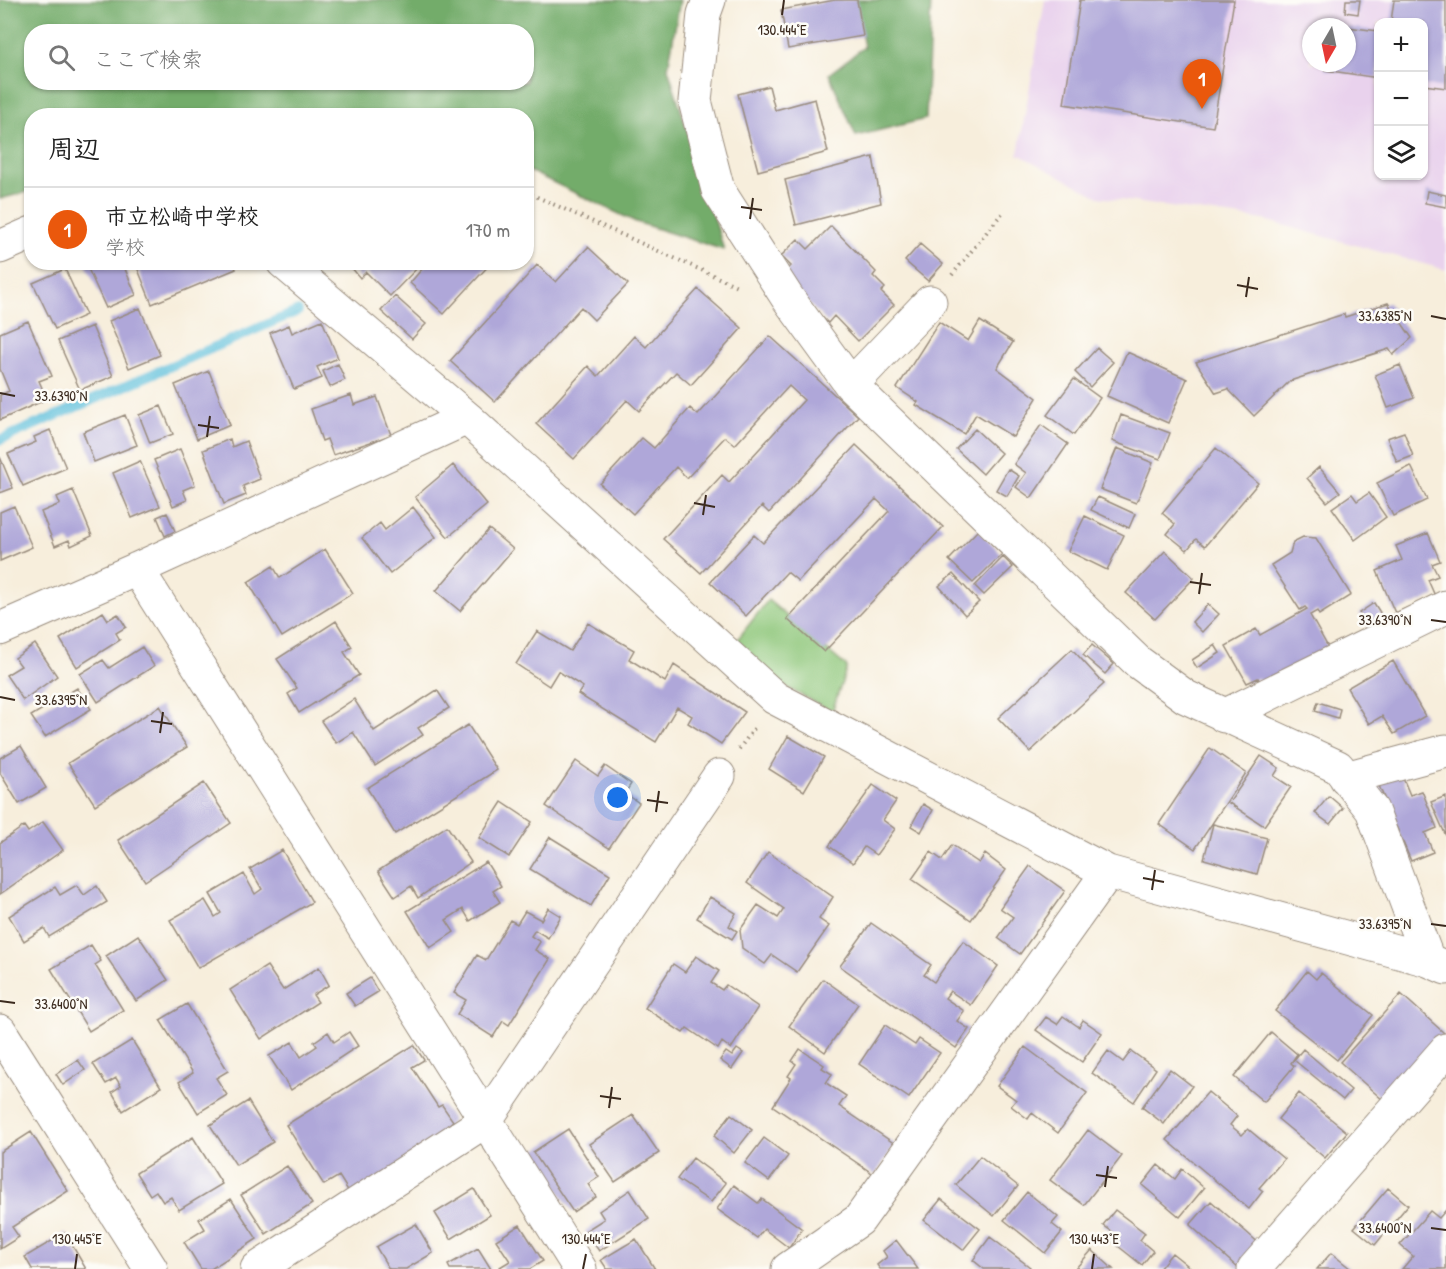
<!DOCTYPE html>
<html lang="ja">
<head>
<meta charset="utf-8">
<style>
	:root { --surface:#fff; --page:#f6f6f6; --text:#222; --muted:#767676; --line:#e0e0e0; --accent:#ea580c }
	body { margin:0; font-family:"Patrick Hand","Klee One",sans-serif; background:var(--page); color:var(--text) }
	.controls { position:absolute; right:18px; top:18px; display:grid; overflow:hidden; border-radius:12px; box-shadow:0 2px 4px #0004 }
	.controls button { width:54px; height:54px; display:grid; place-items:center; padding:0; border:0; border-bottom:2px solid var(--line); background:var(--surface); color:var(--text); font:30px sans-serif }
	.compass { position:absolute; left:1302px; top:18px; width:54px; height:54px; border-radius:50%; background:var(--surface); box-shadow:0 2px 4px #0004; rotate:189deg }
	.you { position:absolute; left:618px; top:798px; width:21px; height:21px; margin:-15px; border:4px solid #fff; border-radius:50%; background:#1a73e8; box-shadow:0 0 0 9px #1a73e833 }
	.badge { display:grid; place-items:center; width:39px; height:39px; border-radius:50%; background:var(--accent); color:#fff; font-size:20px; font-weight:700 }
	.pin { position:absolute; translate:-50% -50px; filter:drop-shadow(0 2px 3px #0008) }
	.pin::after { content:''; position:absolute; top:32px; width:21px; height:18px; background:inherit; clip-path:polygon(0 0,100% 0,50% 100%) }
	.list { margin:0; padding:0; list-style:none }
	h2 { display:flex; justify-content:space-between; align-items:center; height:78px; margin:0; padding:0 24px; font-size:26px }
	h2 small { font-size:20px; font-weight:400; color:var(--muted) }
	.list li { display:grid; grid-template-columns:39px 1fr auto; gap:18px; align-items:center; box-sizing:border-box; height:84px; padding:0 24px; border-top:2px solid var(--line) }
	.list b { display:block; font-size:22px; white-space:nowrap }
	.list p { margin:0; font-size:20px; white-space:nowrap; color:var(--muted) }
	.list em { font-size:20px; font-style:normal; color:var(--muted) }
	.icon { flex:none; width:33px; height:33px; fill:none; stroke:currentColor; stroke-width:2; stroke-linecap:round; stroke-linejoin:round }
	.map { position:relative; flex:none; width:1446px; height:1269px; overflow:hidden }
	.search { position:absolute; background:var(--surface); box-shadow:0 2px 4px #0004; left:24px; top:24px; width:510px; height:66px; display:flex; align-items:center; gap:15px; box-sizing:border-box; padding:0 21px; border-radius:24px; color:var(--muted); font-size:22px }
	.panel { position:absolute; background:var(--surface); box-shadow:0 2px 4px #0004; left:24px; top:108px; width:510px; height:162px; border-radius:24px }
	.map>svg:first-child { display:block }
	.built { fill:#e9d2ed; fill-rule:evenodd }
	.green { fill:#8fc77b; stroke:#65784c; stroke-width:1.5 }
	.forest { fill:#73ac6b; stroke:#576b44; stroke-width:1.5; fill-rule:evenodd }
	.lines { fill:none; stroke-linecap:round; stroke-linejoin:round }
	.stream { stroke:#5dbfdb; stroke-width:10 }
	.building { fill:#afa7d9 }
	.street-casing { stroke:#998c7d; stroke-width:35 }
	.path { stroke:#998c7d; stroke-width:4; stroke-dasharray:1.5 4.5; stroke-linecap:butt }
	.street { stroke:#fff; stroke-width:33 }
	.ticks { fill:none; stroke:#3b2a1e; stroke-width:2 }
	.ticks-label { font-size:15px; text-anchor:middle; fill:#3b2a1e; stroke:#fdfcf7; stroke-width:5; stroke-linejoin:round; paint-order:stroke }
</style>
</head>
<body>
<div class="map">
<svg width="1446" height="1269" viewBox="0 0 1446 1269">
	<rect width="100%" height="100%" fill="#fdfcf7"/>
	<filter id="ink" filterUnits="userSpaceOnUse"><feTurbulence type="fractalNoise" baseFrequency=".0167" numOctaves="2"/><feDisplacementMap in="SourceGraphic" scale="12" xChannelSelector="R" yChannelSelector="G"/><feConvolveMatrix kernelMatrix="1 2 1 2 8 2 1 2 1" color-interpolation-filters="sRGB"/></filter>
	<filter id="wash" filterUnits="userSpaceOnUse"><feTurbulence type="fractalNoise" baseFrequency=".008" numOctaves="4" result="noise"/><feDisplacementMap in="SourceGraphic" scale="24" xChannelSelector="R" yChannelSelector="G"/><feGaussianBlur stdDeviation="1.35" result="paint"/><feColorMatrix in="noise" values="0 0 0 0 0 0 0 0 0 0 0 0 0 0 0 0 0 1.4 0 .05"/><feComposite in="paint" operator="in"/></filter>
	<g filter="url(#wash)">
		<rect width="100%" height="100%" fill="#f7eedc"/>
		<path class="built" d="M1045,0H1446V270L1264,220L1099,197L1018,154ZM1378,22H1424V176H1378ZM1311,27H1347V63H1311Z"/>
		<path class="green" d="M768,600L847,667L832,712L775,681L737,640Z"/>
		<path class="forest" d="M0,0H680L668,68L724,250L636,222L527,170L526,116H339L320,113L301,116H32L31,191L0,199ZM32,32H526V82H32Z
			M855,0H931L926,119L856,136L829,74L864,47Z"/>
		<g class="lines">
			<path class="stream" d="M0,440L298,311"/>
		</g>
		<g id="blocks">
			<path class="building" d="M835,0H857L863,36L788,49L781,10Z
				M1080,0H1234L1213,127L1064,104Z
				M1346,0H1360L1358,14L1345,12Z
				M1394,0H1446V88L1424,85V22H1391Z
				M1347,27L1378,31V78L1325,70L1326,63H1347Z
				M769,86L775,110L815,99L828,152L758,171L738,94Z
				M873,157L881,203L796,225L785,180Z
				M1427,191L1446,195V207L1425,203Z
				M831,226L876,272L873,276L885,288L881,292L894,305L858,341L834,316L828,323L781,276L791,266L781,256L798,239L808,249Z
				M920,244L943,264L928,281L905,261Z
				M588,247L628,284L594,320L581,307L495,402L450,361L537,265L556,282Z
				M85,262H122L136,295L106,308Z
				M135,262H233L236,269L152,304Z
				M347,262H419L421,264L390,296L366,272L360,278Z
				M428,262H492L444,314L410,283Z
				M65,269L86,315L55,329L33,283Z
				M698,289L742,328L691,385L676,372L639,411L627,400L574,459L536,424L588,366L598,376L634,336L646,347Z
				M395,296L426,324L412,339L381,311Z
				M1388,303L1412,338L1393,355L1389,349L1290,381L1254,416L1228,389L1216,393L1196,362L1344,314L1345,317Z
				M140,308L160,355L129,368L109,321Z
				M322,320L338,358L317,367L322,378L294,389L270,333L289,325L292,333Z
				M28,321L52,376L39,381L47,399L0,420V395L9,391L0,369V333Z
				M980,321L1013,342L997,368L1037,398L1013,437L976,414L964,434L916,405L918,402L897,388L939,322L968,341Z
				M92,326L113,376L80,390L58,341Z
				M770,336L858,416L769,513L762,506L701,573L663,539L722,475L729,482L804,400L789,386L735,445L725,437L687,478L676,467L633,514L600,484L642,438L654,448L690,408L698,415Z
				M1097,348L1113,362L1090,387L1075,372Z
				M1127,352L1187,379L1168,423L1107,396Z
				M338,364L345,380L330,387L323,371Z
				M1400,365L1414,398L1388,408L1375,375Z
				M209,371L230,425L197,439L175,385Z
				M1074,379L1100,398L1074,435L1047,415Z
				M351,395L354,405L377,397L391,435L333,455L327,439L322,441L311,409Z
				M161,406L173,434L150,443L139,415Z
				M125,415L137,445L94,462L83,432Z
				M1121,415L1170,433L1160,459L1112,441Z
				M1041,425L1068,444L1031,498L1016,487L1026,473L1014,464Z
				M975,429L1001,453L983,474L956,449Z
				M50,430L66,468L23,486L8,454L36,442L34,437Z
				M1404,432L1413,456L1397,462L1387,438Z
				M230,439L232,447L246,441L260,479L243,486L246,495L224,504L203,450Z
				M856,445L943,527L824,652L787,619L889,511L876,499L798,581L787,572L746,616L710,582L754,535L763,543Z
				M1117,448L1153,463L1136,503L1100,489Z
				M1216,448L1258,483L1205,546L1196,539L1187,550L1167,534L1175,524L1162,513Z
				M180,449L195,485L183,490L187,500L173,506L154,460Z
				M0,457L13,488L0,493Z
				M140,461L160,506L132,518L113,473Z
				M453,465L487,505L448,537L415,497Z
				M1411,466L1427,500L1393,516L1377,483Z
				M1319,467L1340,492L1327,502L1307,478Z
				M1008,469L1019,476L1007,496L996,490Z
				M73,490L92,536L71,546L69,540L55,546L41,512L60,504L57,497Z
				M1369,493L1386,517L1355,540L1332,508L1352,494L1357,501Z
				M1098,497L1135,514L1129,528L1091,510Z
				M14,506L32,547L0,561V512Z
				M413,507L436,537L390,574L362,538L380,523L385,530Z
				M167,513L175,531L165,536L157,517Z
				M1085,516L1124,535L1107,570L1068,551Z
				M489,529L513,549L460,611L436,591Z
				M978,530L1002,554L973,583L949,560Z
				M1428,533L1440,561L1432,564L1438,576L1428,580L1435,596L1395,613L1377,571L1402,560L1396,546Z
				M1303,537L1316,538L1351,595L1319,615L1317,611L1310,615L1329,649L1263,686L1258,678L1247,683L1226,646L1256,629L1260,635L1307,609L1305,607L1300,610L1271,565L1290,553L1293,542Z
				M325,549L353,593L282,637L248,582L273,566L280,578Z
				M1165,551L1194,578L1155,619L1126,593Z
				M1003,557L1013,567L984,595L975,586Z
				M953,574L979,602L965,615L939,586Z
				M1374,603L1391,630L1376,639L1359,613Z
				M1208,604L1219,614L1202,632L1192,622Z
				M103,612L108,620L118,614L126,627L116,633L120,640L77,667L60,639Z
				M336,621L352,647L344,652L359,675L299,713L288,694L297,688L277,659Z
				M588,623L634,650L629,659L665,682L674,665L745,712L721,744L688,723L692,716L677,707L656,742L578,694L583,687L558,671L549,686L516,664L537,631L570,651Z
				M35,644L57,676L23,700L6,675L21,666L15,658Z
				M1092,645L1114,664L1105,674L1083,655Z
				M1215,645L1220,653L1197,668L1192,660Z
				M142,647L154,666L98,702L80,674L103,660L109,668Z
				M1072,649L1104,684L1030,752L998,718Z
				M1393,661L1425,716L1394,734L1382,716L1369,724L1347,688Z
				M77,688L91,709L45,737L31,716Z
				M437,690L449,708L418,728L423,735L375,766L353,732L336,743L321,721L354,699L374,731Z
				M1318,702L1340,709L1338,718L1315,711Z
				M160,706L187,747L95,805L68,763Z
				M468,725L497,770L395,834L367,788Z
				M788,736L824,757L804,791L769,769Z
				M21,746L46,788L19,804L0,773V758Z
				M1210,748L1246,773L1195,849L1159,824Z
				M1261,756L1279,768L1274,776L1291,787L1264,826L1229,803Z
				M576,761L598,776L605,766L631,784L625,793L639,803L609,848L546,806Z
				M1400,771L1410,795L1422,791L1437,828L1425,833L1433,852L1411,861L1377,781Z
				M204,783L231,823L145,881L118,840Z
				M873,785L896,801L883,820L895,829L876,855L864,847L853,863L829,846Z
				M1329,796L1343,808L1330,824L1315,813Z
				M1446,796V836L1431,802Z
				M502,802L532,822L509,857L479,838Z
				M923,804L933,810L921,832L911,826Z
				M43,822L63,850L0,894V843L24,826L28,832Z
				M1213,824L1267,838L1257,874L1204,859Z
				M447,826L471,862L418,898L411,886L395,897L378,871Z
				M550,837L610,874L591,906L530,869Z
				M952,845L979,863L985,854L1006,870L971,920L912,879L931,852L942,860Z
				M282,850L312,902L198,968L170,920L205,900L215,917L221,913L210,894L244,874L255,894L262,889L250,869Z
				M768,852L833,897L819,919L829,926L797,972L772,955L765,964L742,948L740,930L758,905L778,918L784,909L747,883Z
				M486,862L501,886L493,891L500,902L470,921L463,909L446,920L454,932L430,948L407,911Z
				M1030,866L1065,891L1020,954L998,938L1013,917L1000,908Z
				M77,885L84,895L97,886L107,902L49,937L44,928L24,941L9,916L55,887L60,895Z
				M710,897L736,913L729,926L737,931L732,939L697,918Z
				M548,908L561,916L548,938L535,930L531,936L540,942L535,950L550,959L509,1025L503,1021L493,1037L457,1014L466,1000L454,993L477,955L486,960L510,920L517,924L525,911L541,920Z
				M871,923L931,965L924,975L934,982L963,941L998,966L971,1005L950,991L945,998L964,1011L957,1021L969,1029L956,1048L840,966Z
				M138,935L168,980L136,1001L106,956Z
				M91,945L101,961L95,965L123,1010L89,1031L51,969Z
				M696,956L719,971L711,983L722,990L726,985L758,1007L731,1049L722,1042L718,1049L687,1028L683,1033L645,1008L673,964L685,972Z
				M267,966L283,990L319,967L329,985L313,995L318,1002L261,1039L230,990Z
				M1307,971L1316,979L1321,973L1373,1015L1337,1060L1275,1011Z
				M370,978L378,992L355,1006L346,993Z
				M823,979L858,1004L825,1052L789,1026Z
				M1401,994L1444,1033L1384,1101L1340,1062Z
				M187,1004L228,1071L216,1078L227,1095L198,1113L179,1082L193,1073L160,1020Z
				M1063,1016L1079,1027L1083,1020L1102,1033L1082,1062L1036,1030L1046,1017L1057,1024Z
				M885,1025L915,1045L919,1039L940,1053L909,1098L859,1064Z
				M328,1032L334,1042L349,1032L358,1046L291,1090L269,1056L292,1042L301,1057L317,1046L314,1042Z
				M1271,1032L1297,1054L1291,1063L1294,1066L1264,1102L1234,1077Z
				M132,1040L161,1087L123,1111L112,1092L121,1086L116,1078L106,1084L93,1064Z
				M414,1045L424,1060L412,1067L438,1107L442,1105L453,1121L448,1125L453,1134L352,1197L339,1176L324,1185L286,1125Z
				M1025,1047L1087,1093L1058,1133L1032,1113L1028,1119L1011,1106L1016,1100L997,1086Z
				M737,1049L743,1053L732,1069L720,1060L726,1052L732,1056Z
				M800,1049L824,1065L822,1068L832,1074L826,1083L846,1096L839,1106L895,1144L875,1175L773,1106L791,1078L788,1076L796,1064L792,1061Z
				M1303,1049L1351,1090L1343,1100L1294,1060Z
				M1108,1051L1123,1062L1131,1051L1156,1069L1134,1102L1092,1073Z
				M78,1060L85,1070L63,1085L56,1074Z
				M1170,1069L1192,1086L1164,1124L1142,1107Z
				M1208,1092L1237,1116L1230,1125L1242,1135L1248,1129L1284,1159L1259,1188L1263,1191L1249,1209L1167,1140Z
				M1299,1093L1347,1132L1325,1158L1278,1119Z
				M248,1101L273,1142L236,1165L210,1125Z
				M731,1114L752,1130L734,1153L714,1136Z
				M633,1115L659,1153L615,1182L589,1144Z
				M568,1129L599,1177L588,1184L596,1197L573,1212L533,1152Z
				M1088,1130L1122,1156L1084,1205L1050,1180Z
				M31,1132L68,1191L12,1227L19,1237L0,1249V1152Z
				M193,1137L222,1184L179,1210L171,1197L163,1202L156,1191L150,1195L136,1173Z
				M764,1138L788,1156L769,1181L745,1163Z
				M980,1156L1018,1186L994,1216L956,1185Z
				M693,1158L726,1183L711,1202L677,1179Z
				M1158,1165L1175,1179L1182,1169L1204,1188L1180,1217L1142,1185Z
				M287,1166L312,1204L266,1234L241,1195Z
				M734,1185L758,1203L762,1199L802,1229L789,1248L764,1229L757,1238L717,1209Z
				M1388,1188L1408,1205L1375,1245L1354,1228Z
				M474,1189L490,1215L451,1239L435,1213Z
				M630,1190L649,1219L599,1251L585,1231L604,1219L599,1211Z
				M1027,1192L1058,1217L1052,1224L1062,1232L1045,1253L1004,1220Z
				M231,1199L257,1239L211,1269H201L184,1242L205,1229L199,1219Z
				M941,1199L980,1229L963,1250L924,1220Z
				M1211,1201L1261,1245L1239,1269L1190,1225Z
				M1115,1210L1145,1233L1140,1240L1153,1251L1142,1265L1109,1239L1114,1233L1103,1225Z
				M1446,1210V1269H1402L1413,1256L1400,1245L1430,1211L1439,1218Z
				M416,1224L433,1253L406,1269H389L376,1247Z
				M520,1225L543,1261L530,1269H502L500,1267L510,1261L496,1240Z
				M65,1233L86,1269H32L25,1257Z
				M990,1237L1030,1267L1028,1269H984L973,1260Z
				M636,1239L655,1269H607L601,1260Z
				M896,1240L918,1269H880L877,1265L887,1257L883,1251Z
				M478,1248L491,1269H450L448,1265Z
				M1092,1250L1113,1269H1075Z
				M1172,1253L1192,1269H1159Z
				M1331,1253L1351,1269H1317Z"/>
		</g>
	</g>
	<g filter="url(#ink)">
		<use href="#blocks" fill-opacity="0" stroke="#998c7d" stroke-width="1.5"/>
		<g class="lines">
			<g class="street-casing">
				<path id="street" d="M709,0L704,14L695,101L718,190L787,297L851,385L1138,662L1186,697L1338,767L1372,810L1428,960
					M0,247L32,233
					M283,262L467,418L775,698L1108,872L1428,960L1446,968
					M851,385L930,302
					M137,569L580,1269
					M0,629L137,569L467,418
					M1224,716L1446,607
					M1346,778L1446,751
					M0,1031L151,1269
					M257,1269L485,1121L719,776
					M788,1269L859,1220L1108,872
					M1254,1269L1446,1050"/>
			</g>
			<path class="path" d="M526,192L737,286
				M952,275L1003,212
				M739,749L756,726"/>
			<use href="#street" class="street"/>
		</g>
	</g>
	<path class="ticks" d="M782,15L784,0M741,207L762,210M750,219L753,198M1237,285L1258,289M1246,297L1249,277M1431,316L1446,319M0,393L15,396M198,425L219,428M207,437L210,416M694,503L715,507M703,515L706,495M1190,582L1211,585M1199,594L1202,573M1431,620L1446,622M0,697L15,700M151,721L172,724M160,733L163,712M647,800L668,803M656,812L659,791M1143,878L1164,882M1152,890L1155,870M1431,924L1446,926M0,1001L15,1003M600,1096L621,1099M609,1108L612,1087M1096,1175L1117,1178M1105,1187L1108,1166M1431,1228L1446,1230M75,1269L77,1254M583,1269L586,1254M1092,1269L1094,1254"/>
	<g class="ticks-label">
		<text x="782" y="35">130.444°E</text>
		<text x="1385" y="321">33.6385°N</text>
		<text x="61" y="401">33.6390°N</text>
		<text x="1385" y="625">33.6390°N</text>
		<text x="61" y="705">33.6395°N</text>
		<text x="1385" y="929">33.6395°N</text>
		<text x="61" y="1009">33.6400°N</text>
		<text x="1385" y="1233">33.6400°N</text>
		<text x="77" y="1244">130.445°E</text>
		<text x="586" y="1244">130.444°E</text>
		<text x="1094" y="1244">130.443°E</text>
	</g>
</svg>
<div class="controls">
<button>+</button>
<button>−</button>
<button><svg class="icon" aria-label="layers" viewBox="0 0 24 24"><path d="M12 4l9 5-9 5-9-5zM3 14l9 5 9-5"/></svg></button>
</div>
<svg class="compass" viewBox="-18 -18 36 36"><path d="M0-13l5 13h-10z" fill="#e53935"/><path d="M0 13l5-13h-10z" fill="#767676"/></svg>
<div class="you"></div>
<div class="pin badge" style="left:1202px;top:109px">1</div>
<div class="search"><svg class="icon" aria-label="search" viewBox="0 0 24 24"><circle cx="10" cy="10" r="6"/><path d="M15 15l6 6"/></svg>ここで検索</div>
<section class="panel">
<h2>周辺<small></small></h2>
<ul class="list">
<li><span class="badge">1</span><div><b>市立松崎中学校</b><p>学校</p></div><em>170 m</em></li>
</ul>
</section>
</div>
</body>
</html>
